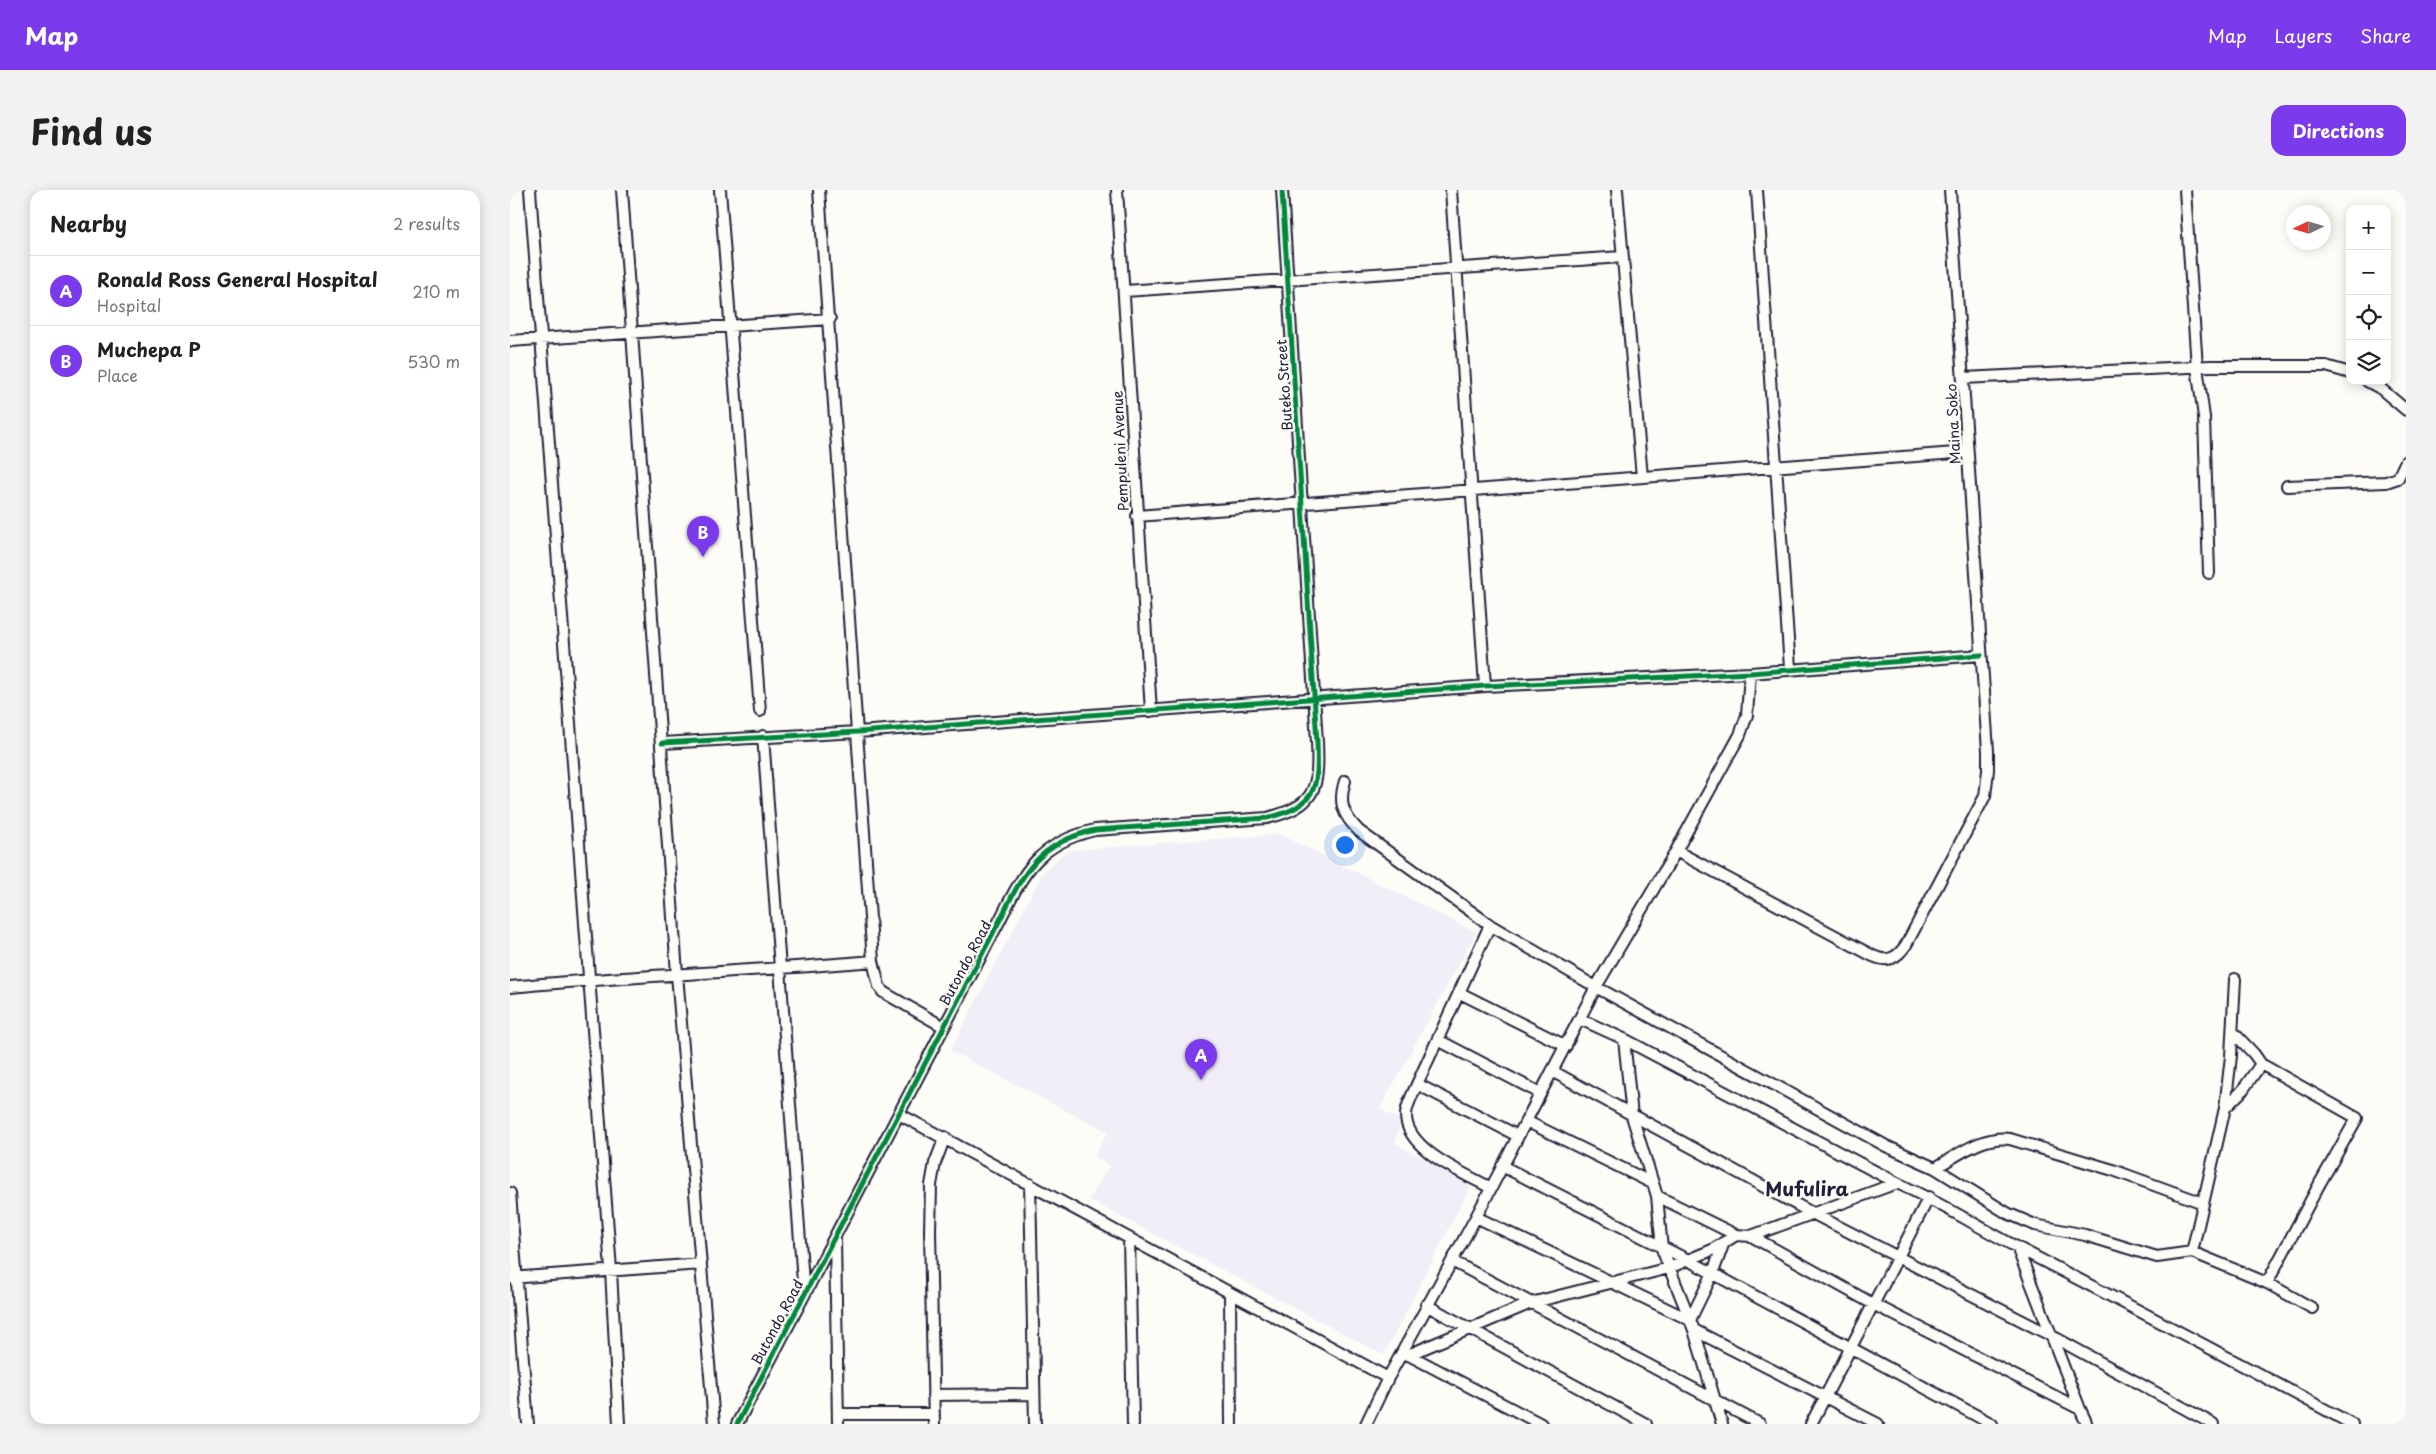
<!DOCTYPE html>
<html lang="en">
<head>
<meta charset="utf-8">
<style>
	:root { --surface:#fff; --page:#f2f2f2; --text:#222; --muted:#767676; --line:#e0e0e0; --accent:#7c3aed }
	body { margin:0; font-family:"Playpen Sans",sans-serif; background:var(--page); color:var(--text) }
	.controls { position:absolute; right:15px; top:15px; display:grid; overflow:hidden; border-radius:10px; box-shadow:0 2px 12px #0003 }
	.controls button { width:45px; height:45px; display:grid; place-items:center; padding:0; border:0; border-bottom:1px solid var(--line); background:var(--surface); color:var(--text); font:25px sans-serif }
	.compass { position:absolute; left:1776px; top:15px; width:45px; height:45px; border-radius:50%; background:var(--surface); box-shadow:0 2px 12px #0003; rotate:266deg }
	.you { position:absolute; left:834px; top:654px; width:18px; height:18px; margin:-12px; border:4px solid #fff; border-radius:50%; background:#1a73e8; box-shadow:0 0 0 8px #1a73e833 }
	.badge { display:grid; place-items:center; width:32px; height:32px; border-radius:50%; background:var(--accent); color:#fff; font-size:16px; font-weight:700 }
	.pin { position:absolute; translate:-50% -41px; filter:drop-shadow(0 1px 2px #0008) }
	.pin::after { content:''; position:absolute; top:26px; width:18px; height:15px; background:inherit; clip-path:polygon(0 0,100% 0,50% 100%) }
	.list { margin:0; padding:0; list-style:none }
	h2 { display:flex; justify-content:space-between; align-items:center; height:65px; margin:0; padding:0 20px; font-size:21px }
	h2 small { font-size:16px; font-weight:400; color:var(--muted) }
	.list li { display:grid; grid-template-columns:32px 1fr auto; gap:15px; align-items:center; box-sizing:border-box; height:70px; padding:0 20px; border-top:1px solid var(--line) }
	.list b { display:block; font-size:19px; white-space:nowrap }
	.list p { margin:0; font-size:16px; white-space:nowrap; color:var(--muted) }
	.list em { font-size:16px; font-style:normal; color:var(--muted) }
	.icon { flex:none; width:28px; height:28px; fill:none; stroke:currentColor; stroke-width:2; stroke-linecap:round; stroke-linejoin:round }
	.map { position:relative; flex:none; width:1896px; height:1234px; overflow:hidden; border-radius:15px }
	header { display:flex; align-items:center; gap:30px; box-sizing:border-box; height:70px; padding:0 25px; background:var(--accent); color:#fff }
	header strong { font-size:24px }
	nav { display:flex; gap:28px; margin-inline-start:auto; font-size:18px }
	.intro { display:flex; align-items:center; justify-content:space-between; box-sizing:border-box; height:120px; padding:0 30px }
	h1 { margin:0; font-size:35px }
	.button { padding:12px 22px; border-radius:15px; background:var(--accent); color:#fff; font-size:18px; font-weight:700 }
	main { display:flex; gap:30px; padding:0 30px }
	aside { flex:1; background:var(--surface); border-radius:15px; box-shadow:0 2px 12px #0003 }
	.map>svg:first-child { display:block }
	.built { fill:#f2eef7 }
	.lines { fill:none; stroke-linecap:round; stroke-linejoin:round }
	.minor-casing { stroke:#22223b; stroke-width:14 }
	.minor { stroke:#fdfcf7; stroke-width:10 }
	.cycleway-casing { stroke:#fdfcf7; stroke-width:8 }
	.cycleway { stroke:#00873e; stroke-width:5 }
	.labels { text-anchor:middle; dominant-baseline:central; stroke-width:5; stroke-linejoin:round; paint-order:stroke }
	.street-label { font-size:14px; fill:#22223b; stroke:#fdfcf7 }
	.district-label { font-size:19px; font-weight:bold; fill:#22223b; stroke:#fdfcf7 }
</style>
</head>
<body>
<header>
<strong>Map</strong>
<nav><a>Map</a><a>Layers</a><a>Share</a></nav>
</header>
<div class="intro"><h1>Find us</h1><a class="button">Directions</a></div>
<main>
<aside>
<h2>Nearby<small>2 results</small></h2>
<ul class="list">
<li><span class="badge">A</span><div><b>Ronald Ross General Hospital</b><p>Hospital</p></div><em>210 m</em></li>
<li><span class="badge">B</span><div><b>Muchepa P</b><p>Place</p></div><em>530 m</em></li>
</ul>
</aside>
<div class="map">
<svg width="1896" height="1234" viewBox="0 0 1896 1234">
	<rect width="100%" height="100%" fill="#fdfcf7"/>
	<filter id="ink" filterUnits="userSpaceOnUse"><feTurbulence type="fractalNoise" baseFrequency=".02" numOctaves="2"/><feDisplacementMap in="SourceGraphic" scale="10" xChannelSelector="R" yChannelSelector="G"/><feConvolveMatrix kernelMatrix="1 2 1 2 8 2 1 2 1" color-interpolation-filters="sRGB"/></filter>
	<g filter="url(#ink)">
		<path class="built" d="M770,644L966,742L870,919L891,930L885,953L961,995L874,1165L579,1010L599,976L584,966L598,942L440,861L533,682L554,663L563,660Z"/>
		<g class="lines">
			<g class="minor-casing">
				<path id="minor" d="M20,0L101,1080L109,1234
					M112,0L167,784L204,1234
					M210,0L250,521
					M309,0L363,771L369,796L373,802L434,837
					M607,0L641,521
					M941,0L975,496
					M1107,0L1132,287
					M1247,0L1280,478
					M1675,0L1687,177L1694,227L1699,383
					M615,101L1112,67
					M0,151L320,129
					M1454,188L1700,176H1816L1840,183
					M1857,191L1870,198L1896,220
					M1777,296L1876,292L1888,288L1896,271
					M627,326L1458,262
					M253,546L294,1106
					M152,553L348,542L975,496L1240,483L1471,465
					M835,591C828,613 833,625 849,641L980,735L1086,797L1376,956L1425,978C1448,965 1473,945 1500,949L1603,980L1693,1013
					M1166,661L1363,766C1378,773 1387,768 1396,755L1475,606L1478,580V561L1440,0
					M980,735L903,903C900,910 896,918 896,925C895,960 956,984 981,998
					M0,797C121,785 242,782 363,771
					M950,803L1056,856
					M1070,829L1114,849L1387,993C1431,1013 1472,1039 1514,1061C1624,1118 1733,1175 1842,1234
					M1723,842L1744,864L1751,874L1847,928L1810,993L1757,1093
					M1114,849L1122,926L1147,1006L1152,1059L1184,1140L1212,1234
					M928,850L1030,903
					M1042,881L1302,1023L1540,1145L1703,1234
					M907,894L1008,946
					M1715,918L1721,866L1725,789
					M389,924L878,1188
					M1016,931L1142,993
					M992,976L1178,1070L1482,1234
					M1425,978L1497,1023L1525,1035L1575,1045L1647,1067L1682,1062L1715,918L1732,901L1751,874
					M520,994L525,1234
					M0,1003L18,1234
					M1147,1006L1226,1045
					M966,1027L1180,1130
					M1241,1046L1363,1114L1570,1219L1576,1232
					M325,1047L328,1234
					M619,1048L623,1234
					M1507,1057L1570,1219
					M1682,1062L1757,1093L1802,1118
					M942,1071L1250,1234
					M0,1088L191,1074
					M720,1104L721,1234
					M916,1115L1136,1234
					M1180,1130L1202,1085L1214,1052
					M1184,1140L1368,1234
					M895,1163L1031,1234
					M898,1165L1021,1113L1159,1078L1202,1060L1226,1045L1241,1046L1387,993
					M423,1205L524,1204
					M328,1224H424
					M227,1234L481,747C510,693 519,655 585,640L757,628C806,616 809,599 807,552L772,0
					M424,1234L420,1042L421,995L425,973L435,947
					M856,1234L878,1188L966,1027L1086,797L1166,661L1230,545L1237,525L1240,483
					M1301,1234L1419,1007"/>
			</g>
			<use href="#minor" class="minor"/>
			<g class="cycleway-casing">
				<path id="cycleway" d="M152,553L348,542L975,496L1240,483L1471,465
					M227,1234L481,747C510,693 519,655 585,640L757,628C806,616 809,599 807,552L772,0"/>
			</g>
			<use href="#cycleway" class="cycleway"/>
		</g>
	</g>
	<g class="labels">
		<g class="street-label">
			<text transform="translate(774 195) rotate(-94)">Buteko Street</text>
			<text transform="translate(1443 234) rotate(-93)">Maina Soko</text>
			<text transform="translate(610 261) rotate(-93)">Pempuleni Avenue</text>
			<text transform="translate(455 773) rotate(-62)">Butondo Road</text>
			<text transform="translate(267 1132) rotate(-62)">Butondo Road</text>
		</g>
		<g class="district-label">
			<text x="1297" y="998">Mufulira</text>
		</g>
	</g>
</svg>
<div class="controls">
<button>+</button>
<button>−</button>
<button><svg class="icon" aria-label="locate" viewBox="0 0 24 24"><circle cx="12" cy="12" r="6"/><path d="M12 2v4M12 18v4M2 12h4M18 12h4"/></svg></button>
<button><svg class="icon" aria-label="layers" viewBox="0 0 24 24"><path d="M12 4l9 5-9 5-9-5zM3 14l9 5 9-5"/></svg></button>
</div>
<svg class="compass" viewBox="-18 -18 36 36"><path d="M0-13l5 13h-10z" fill="#e53935"/><path d="M0 13l5-13h-10z" fill="#767676"/></svg>
<div class="you"></div>
<div class="pin badge" style="left:691px;top:890px">A</div>
<div class="pin badge" style="left:193px;top:367px">B</div>
</div>
</main>
</body>
</html>
